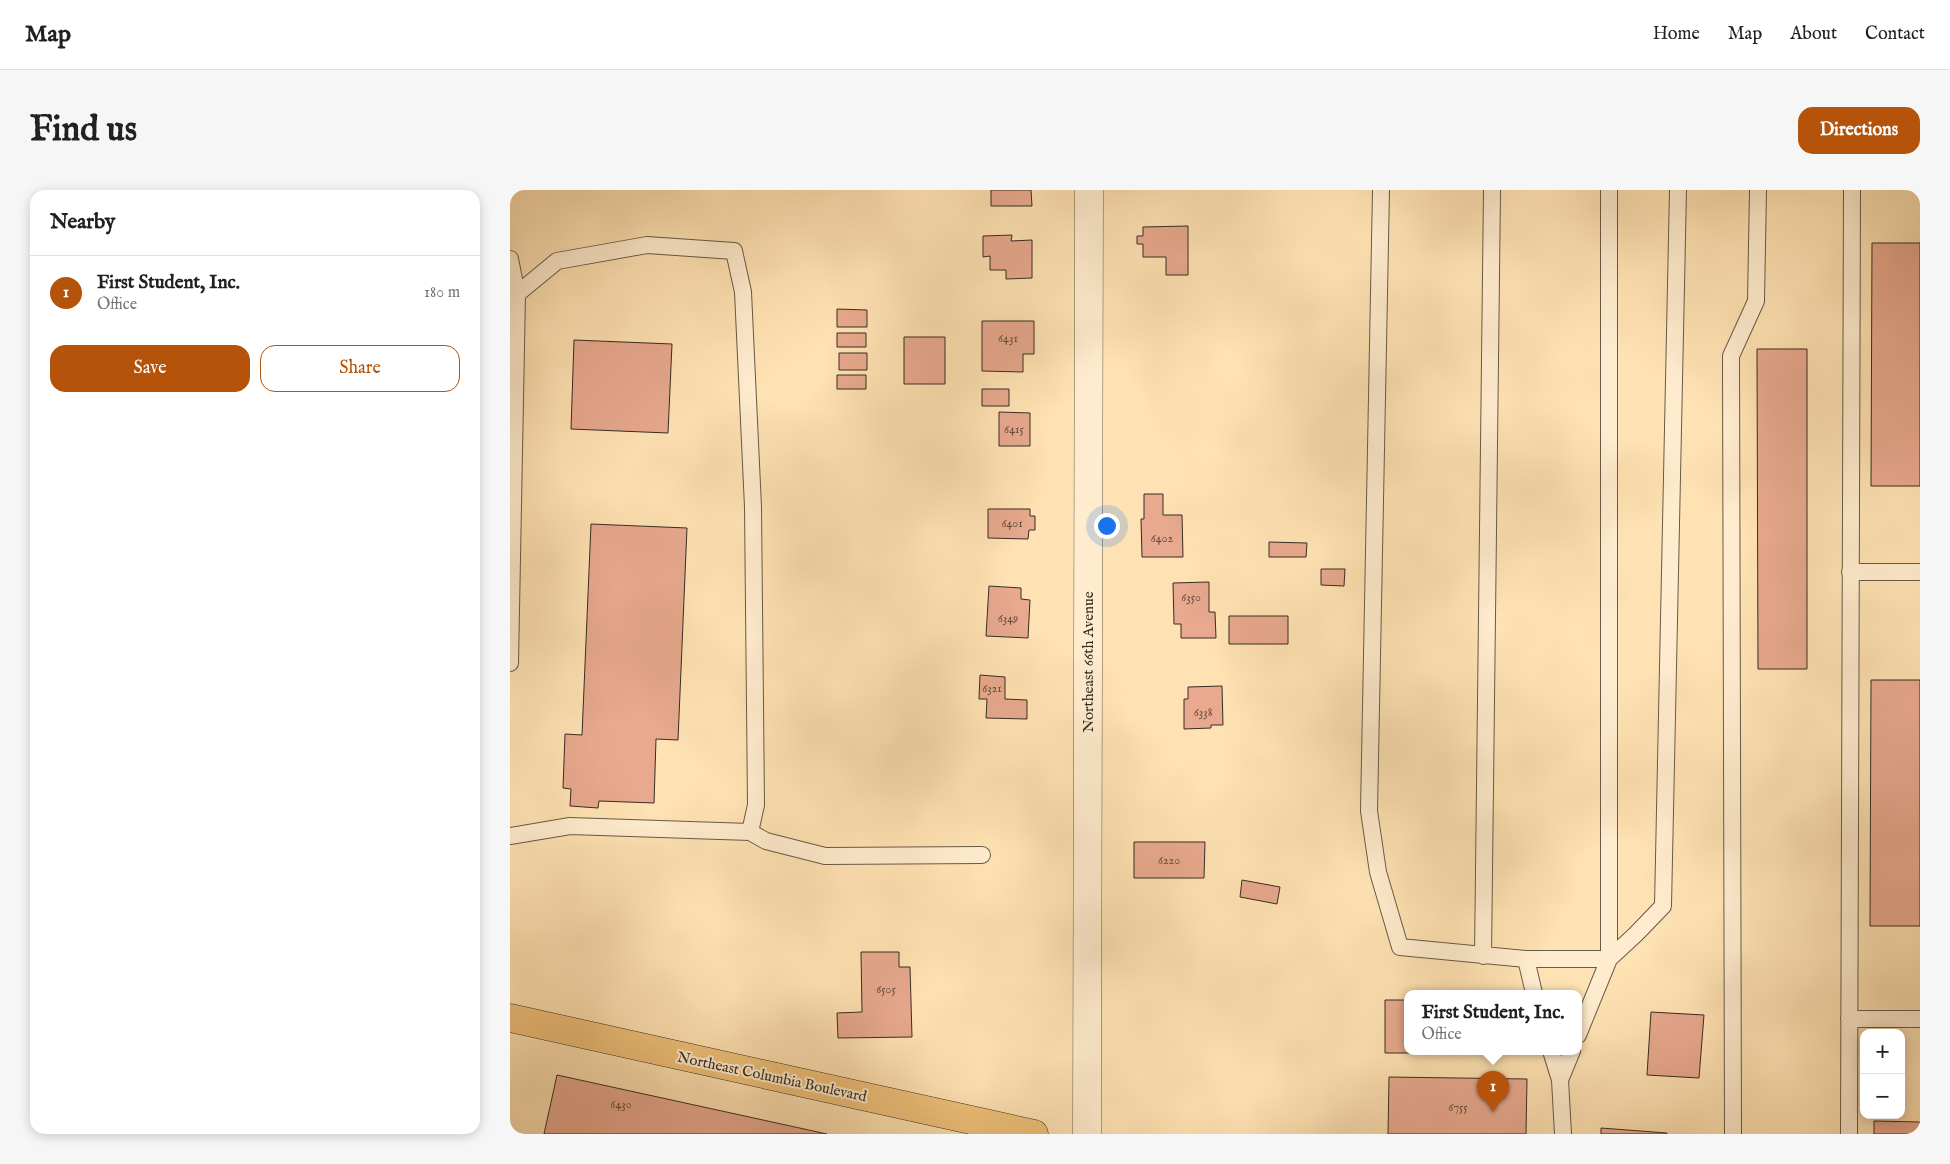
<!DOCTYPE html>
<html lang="en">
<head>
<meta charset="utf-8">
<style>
	:root { --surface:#fff; --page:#f6f6f6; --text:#202124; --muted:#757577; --line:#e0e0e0; --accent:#b45309 }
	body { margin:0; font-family:"IM FELL English",serif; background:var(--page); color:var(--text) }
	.controls { position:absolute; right:15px; bottom:15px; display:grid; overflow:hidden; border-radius:10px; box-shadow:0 2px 12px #0003 }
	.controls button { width:45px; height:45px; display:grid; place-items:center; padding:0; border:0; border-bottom:1px solid var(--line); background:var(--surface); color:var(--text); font:25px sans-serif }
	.you { position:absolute; left:596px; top:335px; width:18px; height:18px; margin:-12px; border:4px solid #fff; border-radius:50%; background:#1a73e8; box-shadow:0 0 0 8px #1a73e833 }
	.badge { display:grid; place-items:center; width:32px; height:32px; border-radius:50%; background:var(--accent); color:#fff; font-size:16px; font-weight:700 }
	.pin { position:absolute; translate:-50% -41px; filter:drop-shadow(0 1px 2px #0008) }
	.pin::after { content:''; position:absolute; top:26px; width:18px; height:15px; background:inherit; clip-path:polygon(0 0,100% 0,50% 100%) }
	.popup { position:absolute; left:894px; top:800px; width:178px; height:65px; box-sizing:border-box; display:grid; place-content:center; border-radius:10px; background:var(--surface); filter:drop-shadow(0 1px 4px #0005); font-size:16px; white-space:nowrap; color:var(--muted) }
	.popup b { font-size:19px; color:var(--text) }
	.popup::after { content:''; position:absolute; left:50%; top:100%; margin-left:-10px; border:10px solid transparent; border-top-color:var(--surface) }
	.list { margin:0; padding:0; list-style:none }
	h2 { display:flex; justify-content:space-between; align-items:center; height:65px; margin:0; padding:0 20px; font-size:21px }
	h2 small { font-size:16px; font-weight:400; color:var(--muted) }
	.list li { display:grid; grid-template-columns:32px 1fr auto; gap:15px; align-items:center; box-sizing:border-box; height:75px; padding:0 20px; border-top:1px solid var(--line) }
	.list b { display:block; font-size:19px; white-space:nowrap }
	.list p { margin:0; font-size:16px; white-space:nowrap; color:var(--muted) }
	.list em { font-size:16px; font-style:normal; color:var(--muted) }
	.actions { display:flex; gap:10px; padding:15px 20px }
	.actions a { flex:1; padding:11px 0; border:1px solid var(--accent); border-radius:15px; text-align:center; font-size:18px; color:var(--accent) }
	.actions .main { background:var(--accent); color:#fff }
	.map { position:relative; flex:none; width:1410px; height:944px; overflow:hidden; border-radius:15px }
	header { display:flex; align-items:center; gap:30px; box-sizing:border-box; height:70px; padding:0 25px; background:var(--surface); border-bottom:1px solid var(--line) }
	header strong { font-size:24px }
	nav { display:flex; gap:28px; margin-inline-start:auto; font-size:18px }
	.intro { display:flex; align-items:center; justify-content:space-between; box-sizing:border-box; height:120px; padding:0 30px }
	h1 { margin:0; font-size:35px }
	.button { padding:12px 22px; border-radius:15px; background:var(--accent); color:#fff; font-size:18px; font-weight:700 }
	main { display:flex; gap:30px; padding:0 30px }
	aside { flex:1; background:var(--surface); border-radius:15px; box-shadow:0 2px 12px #0003 }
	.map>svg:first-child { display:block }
	.building { fill:#e8a98e; stroke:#362d23 }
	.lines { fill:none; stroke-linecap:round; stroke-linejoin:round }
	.lane-casing { stroke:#685a47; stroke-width:18 }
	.street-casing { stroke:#685a47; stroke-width:29 }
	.primary-casing { stroke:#362d23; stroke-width:29 }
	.lane { stroke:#ffecce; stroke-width:16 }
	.street { stroke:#ffecce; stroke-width:28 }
	.primary { stroke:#f0c17a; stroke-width:28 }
	.labels { text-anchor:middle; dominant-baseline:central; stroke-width:4; stroke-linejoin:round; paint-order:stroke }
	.number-label { font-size:12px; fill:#624c3e }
	.street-label { font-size:15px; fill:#362d23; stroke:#ffecce }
</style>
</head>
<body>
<header>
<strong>Map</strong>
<nav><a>Home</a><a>Map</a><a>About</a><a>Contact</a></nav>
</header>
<div class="intro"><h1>Find us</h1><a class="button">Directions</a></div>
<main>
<aside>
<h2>Nearby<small></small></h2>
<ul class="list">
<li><span class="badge">1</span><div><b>First Student, Inc.</b><p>Office</p></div><em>180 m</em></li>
</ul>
<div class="actions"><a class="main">Save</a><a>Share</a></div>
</aside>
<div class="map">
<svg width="1410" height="944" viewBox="0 0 1410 944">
	<rect width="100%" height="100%" fill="#ffe2b3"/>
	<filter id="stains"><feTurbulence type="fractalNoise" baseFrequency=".004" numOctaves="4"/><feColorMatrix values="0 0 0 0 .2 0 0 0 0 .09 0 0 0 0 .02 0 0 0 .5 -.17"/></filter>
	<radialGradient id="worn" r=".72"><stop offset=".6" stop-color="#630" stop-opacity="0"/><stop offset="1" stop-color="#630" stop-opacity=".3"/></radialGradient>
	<path class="building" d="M481,0H521L522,16H481Z
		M678,36V85H656V67H633V54H627V46H633V37Z
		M502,45L501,51L522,50V88L496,89V80H480V66L473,67V46Z
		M1362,53H1410V296H1361Z
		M327,119L357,120V137H327Z
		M472,131H524V164H513V182L472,181Z
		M327,143H356V157H327Z
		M394,147H435V194H394Z
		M64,150L162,154L158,243L61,239Z
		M1247,159H1297V479H1248Z
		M329,163H357V180H329Z
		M327,185H356V199H327Z
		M472,199H499V216H472Z
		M489,222L520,223V256H489Z
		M634,304H653V325H672L673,367H632L631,329H634Z
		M478,319H520V326H525V340H519L518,349L478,348Z
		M81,334L177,338L168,550L146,549L144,613L89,611L88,618L60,616L61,599L53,598L55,544L72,545Z
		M759,352L797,353L796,367H759Z
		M811,379H835L834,396L811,395Z
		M699,392V422H705L706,448H671V434H664L663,393Z
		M479,396L511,398V409L520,410L518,448L476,446Z
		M719,426H778V454H719Z
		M470,485L495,487V509L517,510V529L476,528L477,509H469Z
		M1361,490H1410V736H1360Z
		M712,496L713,535H701V538L674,539V509H678V497Z
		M624,652H695L694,688H624Z
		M732,690L770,697L767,714L730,707Z
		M351,762H389V777H400L402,847L328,848L327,823L352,822Z
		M875,810H898V861H900V863H875Z
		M1141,822L1194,825L1189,888L1137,885Z
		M47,885L317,944H34Z
		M879,887L1017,889L1016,944H878Z
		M1364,931L1410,932V944H1364Z
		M1091,938L1157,943V944H1091Z"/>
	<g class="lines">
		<g class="lane-casing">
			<path id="lane" d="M871,0L859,621L868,682L890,757L1016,769H1099V0
				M0,69L7,104
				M1340,382H1410
				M0,473L7,104L47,71L137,55L224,61L233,102L243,317L246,615L240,642
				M0,646L60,636L240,642L256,651L315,666L472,665
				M973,766L982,0
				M1016,769L1024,803
				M1339,829H1410
				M1068,845L1099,769L1126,744L1153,716L1168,0
				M1041,861L1050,890L1053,944
				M1050,890L1062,861
				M1223,944L1221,166L1246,111L1248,0
				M1339,944L1342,0"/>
		</g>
		<g class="street-casing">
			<path id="street" d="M577,944L579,0"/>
		</g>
		<g class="primary-casing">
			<path id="primary" d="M0,828L524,944"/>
		</g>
		<use href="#lane" class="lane"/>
		<use href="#street" class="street"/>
		<use href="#primary" class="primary"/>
	</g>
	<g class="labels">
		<g class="number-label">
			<text x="498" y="148">6431</text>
			<text x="504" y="239">6415</text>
			<text x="502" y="333">6401</text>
			<text x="652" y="348">6402</text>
			<text x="681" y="407">6350</text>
			<text x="498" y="428">6349</text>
			<text x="482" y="498">6321</text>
			<text x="693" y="522">6338</text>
			<text x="659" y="670">6220</text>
			<text x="376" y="799">6505</text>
			<text x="111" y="914">6430</text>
			<text x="948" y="917">6755</text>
		</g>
		<g class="street-label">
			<text transform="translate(578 472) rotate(-90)">Northeast 66th Avenue</text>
			<text transform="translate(262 887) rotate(12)">Northeast Columbia Boulevard</text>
		</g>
	</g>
	<rect width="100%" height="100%" filter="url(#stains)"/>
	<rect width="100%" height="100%" fill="url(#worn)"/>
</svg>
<div class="controls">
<button>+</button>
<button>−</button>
</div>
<div class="you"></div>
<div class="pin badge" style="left:983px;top:922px">1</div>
<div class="popup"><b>First Student, Inc.</b>Office</div>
</div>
</main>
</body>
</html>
